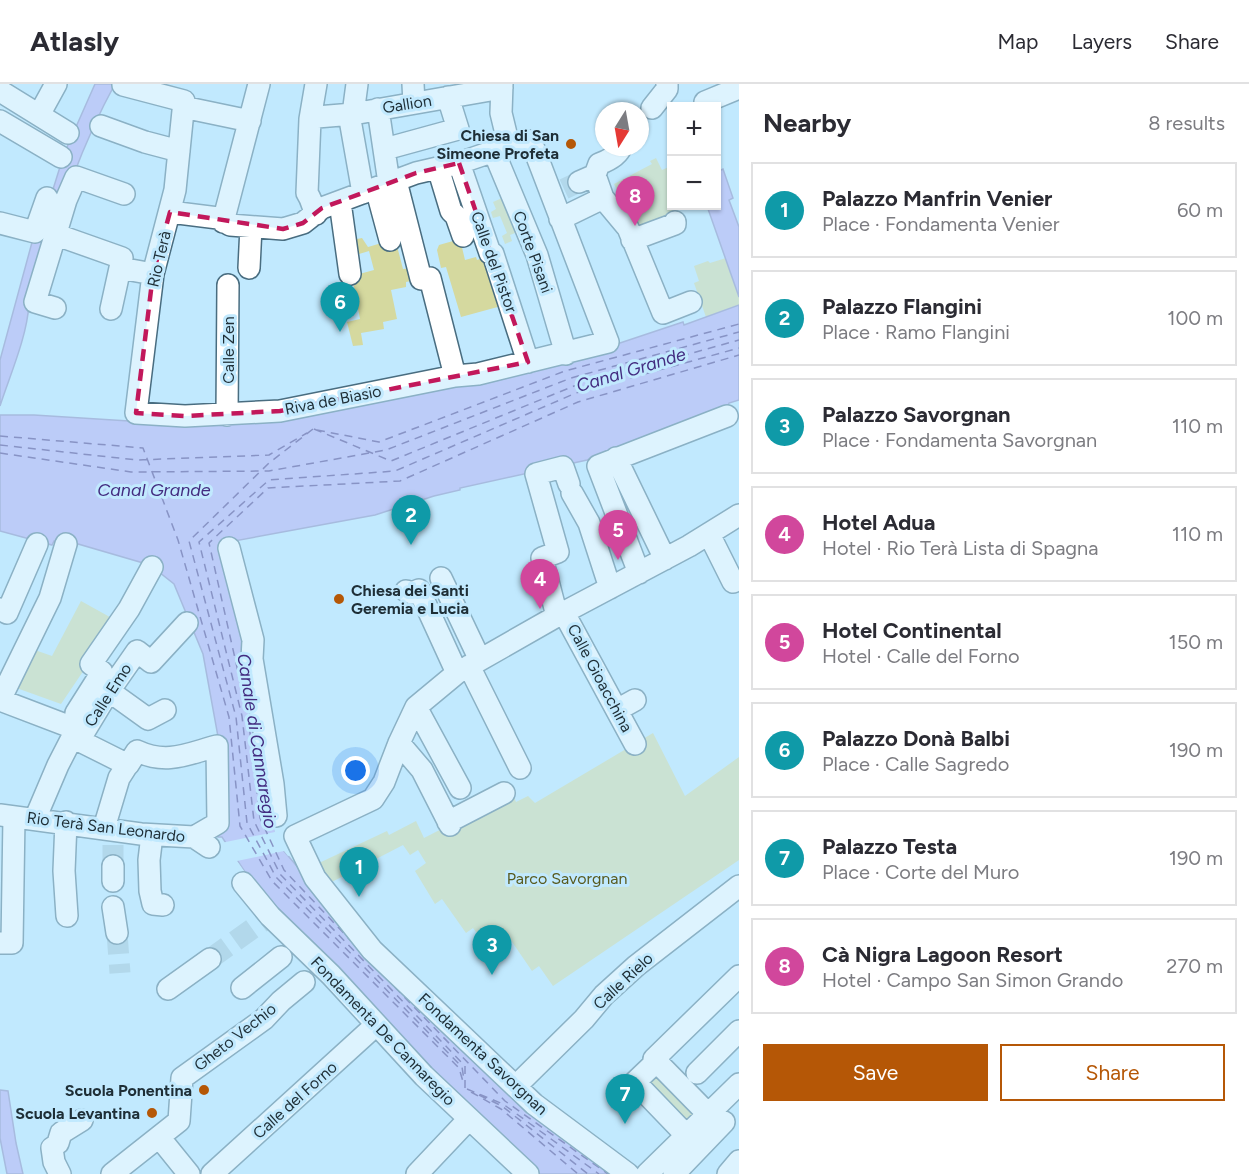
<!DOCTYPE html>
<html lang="en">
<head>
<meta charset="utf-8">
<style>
	:root { --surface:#fff; --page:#f2f2f3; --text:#2b2b33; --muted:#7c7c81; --line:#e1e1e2; --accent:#b55706 }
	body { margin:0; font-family:Figtree,sans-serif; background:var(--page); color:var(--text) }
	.controls { position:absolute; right:18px; top:18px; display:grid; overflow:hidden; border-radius:0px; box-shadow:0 2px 4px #0004 }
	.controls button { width:54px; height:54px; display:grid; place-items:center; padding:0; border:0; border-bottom:2px solid var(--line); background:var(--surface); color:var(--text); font:30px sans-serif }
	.compass { position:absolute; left:595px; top:18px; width:54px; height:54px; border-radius:50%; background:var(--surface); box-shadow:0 2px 4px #0004; rotate:191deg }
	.you { position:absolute; left:356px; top:687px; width:21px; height:21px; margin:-15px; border:4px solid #fff; border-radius:50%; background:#1a73e8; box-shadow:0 0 0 9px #1a73e833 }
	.badge { display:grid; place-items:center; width:39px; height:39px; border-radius:50%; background:var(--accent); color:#fff; font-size:20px; font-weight:700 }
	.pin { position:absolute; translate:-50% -50px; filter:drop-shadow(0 2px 3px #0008) }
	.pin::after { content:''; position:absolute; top:32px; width:21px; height:18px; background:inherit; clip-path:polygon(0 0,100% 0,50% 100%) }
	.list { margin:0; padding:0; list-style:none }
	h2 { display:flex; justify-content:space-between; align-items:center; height:78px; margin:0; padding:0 24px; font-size:26px }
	h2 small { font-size:20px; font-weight:400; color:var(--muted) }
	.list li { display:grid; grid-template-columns:39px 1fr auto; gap:18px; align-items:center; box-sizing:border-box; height:96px; margin:0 12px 12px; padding:0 12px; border:2px solid var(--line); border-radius:0px }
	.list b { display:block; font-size:22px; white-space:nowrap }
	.list p { margin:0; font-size:20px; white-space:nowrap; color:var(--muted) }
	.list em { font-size:20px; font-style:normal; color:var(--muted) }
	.actions { display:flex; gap:12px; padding:18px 24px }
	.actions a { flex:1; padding:14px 0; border:2px solid var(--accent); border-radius:0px; text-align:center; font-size:21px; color:var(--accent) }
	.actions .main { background:var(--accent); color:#fff }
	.map { position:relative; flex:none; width:739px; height:1090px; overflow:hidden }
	header { display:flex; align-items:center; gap:36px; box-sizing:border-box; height:84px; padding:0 30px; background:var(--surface); border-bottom:2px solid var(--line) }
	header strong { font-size:28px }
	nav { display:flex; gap:33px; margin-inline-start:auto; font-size:21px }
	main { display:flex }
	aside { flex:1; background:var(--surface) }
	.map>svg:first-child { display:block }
	.green { fill:#d5d99f }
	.water { fill:#b5a9f2; stroke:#8884ba; stroke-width:1.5 }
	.pier { fill:#c1e9fe }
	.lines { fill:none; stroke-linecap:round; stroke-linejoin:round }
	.ferry { stroke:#432c80; stroke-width:1.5; stroke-dasharray:8 6; stroke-linecap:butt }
	.minor-tunnel { stroke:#a0c4d6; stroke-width:21; stroke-dasharray:21 10; stroke-linecap:butt }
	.minor-casing { stroke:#496d80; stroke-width:24 }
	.minor { stroke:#fff; stroke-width:21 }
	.marked { fill:none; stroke:#c2185b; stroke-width:4.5; stroke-dasharray:12 8; stroke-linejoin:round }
	.poi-dot { fill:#b55706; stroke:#c1e9fe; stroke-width:2 }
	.labels { text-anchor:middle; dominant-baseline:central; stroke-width:6; stroke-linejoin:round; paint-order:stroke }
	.street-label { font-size:16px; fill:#1e2e36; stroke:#c1e9fe }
	.poi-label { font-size:16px; font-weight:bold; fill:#1e2e36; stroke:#c1e9fe; text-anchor:end }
	.park-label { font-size:16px; fill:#585a1f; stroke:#c1e9fe }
	.water-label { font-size:18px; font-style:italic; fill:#432c80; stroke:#c1e9fe }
</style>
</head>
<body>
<header>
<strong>Atlasly</strong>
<nav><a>Map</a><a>Layers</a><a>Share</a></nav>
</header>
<main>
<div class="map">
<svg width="739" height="1090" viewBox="0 0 739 1090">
	<rect width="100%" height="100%" fill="#c1e9fe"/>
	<path class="green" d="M656,74L662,86L671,82V109L669,110L677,137L639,151L614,100L652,80L650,77Z
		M509,111L523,146L510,151L512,157L505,160L502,152L507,149L500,132L493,134L491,128L496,125L493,118Z
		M362,154L368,163L385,158L397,162L403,185L412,184L415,196L406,198V203L391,206L397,235L383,238L384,245L361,249L363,261L353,262L347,238L360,235L352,192L374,186L369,167L349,173L347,157Z
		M460,155L465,176L476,173L477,176L489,172L505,221L461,233L446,183L441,184L437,166L439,161Z
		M726,174L739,213V221L706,233L694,199L699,197L694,182L708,177L710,179Z
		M81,517L117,537L61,620L11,602L29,564L52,572Z
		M653,649L685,712L739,673V776L553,902L539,882L532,887L508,852L498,859L495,856L486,861L473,844L466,849L442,815L435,820L415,787L426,779L418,766L410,771L403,761L328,800L319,779L387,747L389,751L416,737L424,754L512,709L516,718L528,712L535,719Z
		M657,982L704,1029L687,1046L640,998Z"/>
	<path class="water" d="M95,0H115C77,69 54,145 29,220C27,253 10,291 0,322V276L34,151L50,115L64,70Z
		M717,81L719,87L723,85L733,114L729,116L739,143V213L707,122H716Z
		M739,221V316L729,319L726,326L587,376L460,404V406L434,412L375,431L234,457L246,565L272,739L284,767L370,868L620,1090H539L490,1047L286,835L249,794L222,753H218L219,658L203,570L174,500L150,481L78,460L77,462L54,457L52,461L0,447V331H34L129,337L175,335L605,264L683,238L684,241Z
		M0,1006L8,1007L16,1059L23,1090H7L0,1054Z"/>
	<path class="pier" d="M275,738L291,771L288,772L284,767L237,777L249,794L247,796L221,759L275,748L272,739Z"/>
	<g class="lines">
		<path class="ferry" d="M313,345L269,379L189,457L236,633L247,739L276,793L462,983L464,996
			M314,345L391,377L574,302L739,256
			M317,346L379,358L565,287L739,240
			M0,352L143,364L178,456L229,633L240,742L272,797L459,984L464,1001
			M0,361L137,376L269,371L307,349
			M0,369L131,388L269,387L386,366L571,294L739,248
			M353,859L284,786L260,734L248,632L209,459L268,404L400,397L578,318L739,271
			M385,893L505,1017L608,1090
			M465,1004V982L280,790L254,737L242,632L199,458L269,396L395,387L576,309L739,264
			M467,1005L503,1020L599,1090
			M471,1008L501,1025L578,1090
			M479,1011L502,1022L588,1090"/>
		<path class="minor-tunnel" d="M564,105L579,98
			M113,782V759
			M117,849L120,889
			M210,875L270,832"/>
		<g class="minor-casing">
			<path id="minor" d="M316,0L310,35L307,109C312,116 312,122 316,130
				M413,0L414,19
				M502,0L501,29L509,62
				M123,1L184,17L175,106L153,190L136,329L185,332L280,327L455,292L478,290L608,258L531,57L515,60L459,79L416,89L322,124L303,139L283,145L230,141L218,134L170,128
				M0,7L68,49
				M705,18L739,4
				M183,23L250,37
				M652,24L667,5V0
				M378,25L389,99
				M312,29L317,33L353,30L502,4
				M349,30L363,109
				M353,30L357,0
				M39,31L56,0
				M0,37L61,73
				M101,42L145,58L179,67
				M385,65L458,45L448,13
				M494,68L537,171L566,270
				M459,79L490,169L493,170L528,278
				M438,84L451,127L456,132L463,152
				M596,94L603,114L628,144L663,229L691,218
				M396,97L421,195
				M579,98L595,91L599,80C607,77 618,72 621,63
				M376,104L390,156
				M340,118L350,190
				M560,135L603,114
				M223,138L259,0
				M0,139L35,148L47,114
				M57,151L122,174L120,184L153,190
				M632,156L675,140V138
				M249,184L251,143
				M427,195L430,194L455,292
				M55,224L35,218L66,116L76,93L124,110
				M111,225L120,184
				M227,331L228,201
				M616,374L665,475
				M572,409L589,439L610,504
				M709,450L733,498
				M66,460L50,514L0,616L84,648L107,610L137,567L151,578L187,539
				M229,464L253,556L252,575L273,700L276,732
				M639,489L598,382L727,332
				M441,494L480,576
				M406,507L412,509L419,506L457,589
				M0,525L7,529L37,460
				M564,529L635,660
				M557,532L542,474L558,468L536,390L563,383L569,400
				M469,582L520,684
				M109,607L148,635L165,626
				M416,623L460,704
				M617,626L635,616
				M76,629L102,588L91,580L129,525L152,483
				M72,653L128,681L137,667C167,681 187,670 217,662L218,739L194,753
				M399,659L422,686L450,741
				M0,731L141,750L194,753L209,763
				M35,735L58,681L76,646
				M66,738L64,787L67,832
				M448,738L504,709
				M104,744L119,694L126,683
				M152,751L149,776L150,807L153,820L163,821
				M113,797V782
				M243,799L270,832L331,891L424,992L528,1090
				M113,823L117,849
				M0,859H12L14,733
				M242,904L281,873
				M168,905L210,875
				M657,977L635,998L686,1051
				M697,989L739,947
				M516,1002L584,935L604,911L636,882L739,802
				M708,1030L654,975L739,892
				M159,1053L189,1090
				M58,1059L61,1049L82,1036
				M54,1063L52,1064L54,1078L60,1090
				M112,1090L179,1037L182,994L264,935L281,917L304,898
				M212,1090L376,941
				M417,1090L468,1036
				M628,1090L534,1020L372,866L315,794L295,752L373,715L384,698L399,659L416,623L457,589L557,532L689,462L739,431
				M647,1090L739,1000
				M674,1090L724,1038
				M728,1090L739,1077"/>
		</g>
		<use href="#minor" class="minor"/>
	</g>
	<path d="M0 0H739V1090H0ZM459,79L528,278L280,327L185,332L136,329L153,190L170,128L283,145L303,139L322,124L416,89Z" fill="#c1e9fe" fill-opacity=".55" fill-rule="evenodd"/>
	<path class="marked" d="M459,79L528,278L280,327L185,332L136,329L153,190L170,128L283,145L303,139L322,124L416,89Z"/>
	<g class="poi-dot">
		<circle cx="571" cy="60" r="6"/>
		<circle cx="339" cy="515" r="6"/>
		<circle cx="204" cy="1006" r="6"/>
		<circle cx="152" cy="1029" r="6"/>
	</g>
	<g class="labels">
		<g class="street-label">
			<text transform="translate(407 20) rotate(-9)">Gallion</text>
			<text transform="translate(533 168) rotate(70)">Corte Pisani</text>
			<text transform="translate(159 175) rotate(-77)">Rio Terà</text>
			<text transform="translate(494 178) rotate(70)">Calle del Pistor</text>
			<text transform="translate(228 266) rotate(-90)">Calle Zen</text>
			<text transform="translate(333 316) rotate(-11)">Riva de Biasio</text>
			<text transform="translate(600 594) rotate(62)">Calle Gioacchina</text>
			<text transform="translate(108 611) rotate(-57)">Calle Emo</text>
			<text transform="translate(106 743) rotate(7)">Rio Terà San Leonardo</text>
			<text transform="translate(623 897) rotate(-43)">Calle Rielo</text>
			<text transform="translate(383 947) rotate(46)">Fondamenta De Cannaregio</text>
			<text transform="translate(235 953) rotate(-38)">Gheto Vechio</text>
			<text transform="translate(483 970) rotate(43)">Fondamenta Savorgnan</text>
			<text transform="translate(295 1016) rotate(-42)">Calle del Forno</text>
		</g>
		<g class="poi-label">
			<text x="559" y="51">Chiesa di San<tspan x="559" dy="18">Simeone Profeta</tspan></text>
			<text x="351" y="506" text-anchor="start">Chiesa dei Santi<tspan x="351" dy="18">Geremia e Lucia</tspan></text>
			<text x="192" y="1006">Scuola Ponentina</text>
			<text x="140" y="1029">Scuola Levantina</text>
		</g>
		<g class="park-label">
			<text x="567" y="794">Parco Savorgnan</text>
		</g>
		<g class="water-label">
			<text transform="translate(631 286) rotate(-17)">Canal Grande</text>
			<text x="154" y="406">Canal Grande</text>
			<text transform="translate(257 657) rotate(81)">Canale di Cannaregio</text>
		</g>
	</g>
</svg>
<div class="controls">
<button>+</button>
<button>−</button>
</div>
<svg class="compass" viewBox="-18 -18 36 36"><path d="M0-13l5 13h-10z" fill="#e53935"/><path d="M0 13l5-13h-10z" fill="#7c7c81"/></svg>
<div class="you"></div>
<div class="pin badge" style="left:359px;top:813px;background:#0f9aa8">1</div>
<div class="pin badge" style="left:411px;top:461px;background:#0f9aa8">2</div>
<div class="pin badge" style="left:492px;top:891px;background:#0f9aa8">3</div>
<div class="pin badge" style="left:540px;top:525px;background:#d1479c">4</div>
<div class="pin badge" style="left:618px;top:476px;background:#d1479c">5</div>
<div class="pin badge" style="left:340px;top:248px;background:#0f9aa8">6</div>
<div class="pin badge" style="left:625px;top:1040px;background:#0f9aa8">7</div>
<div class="pin badge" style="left:635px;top:142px;background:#d1479c">8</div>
</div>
<aside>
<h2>Nearby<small>8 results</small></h2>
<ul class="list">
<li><span class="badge" style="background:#0f9aa8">1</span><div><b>Palazzo Manfrin Venier</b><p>Place · Fondamenta Venier</p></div><em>60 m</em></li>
<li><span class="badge" style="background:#0f9aa8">2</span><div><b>Palazzo Flangini</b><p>Place · Ramo Flangini</p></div><em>100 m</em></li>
<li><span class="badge" style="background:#0f9aa8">3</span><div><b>Palazzo Savorgnan</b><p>Place · Fondamenta Savorgnan</p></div><em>110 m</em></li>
<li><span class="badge" style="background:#d1479c">4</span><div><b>Hotel Adua</b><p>Hotel · Rio Terà Lista di Spagna</p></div><em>110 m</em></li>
<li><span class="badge" style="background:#d1479c">5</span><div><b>Hotel Continental</b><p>Hotel · Calle del Forno</p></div><em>150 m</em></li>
<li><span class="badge" style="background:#0f9aa8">6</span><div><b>Palazzo Donà Balbi</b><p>Place · Calle Sagredo</p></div><em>190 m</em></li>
<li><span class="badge" style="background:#0f9aa8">7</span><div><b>Palazzo Testa</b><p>Place · Corte del Muro</p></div><em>190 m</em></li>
<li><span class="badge" style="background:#d1479c">8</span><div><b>Cà Nigra Lagoon Resort</b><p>Hotel · Campo San Simon Grando</p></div><em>270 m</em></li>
</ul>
<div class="actions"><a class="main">Save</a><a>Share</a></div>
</aside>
</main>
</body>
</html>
